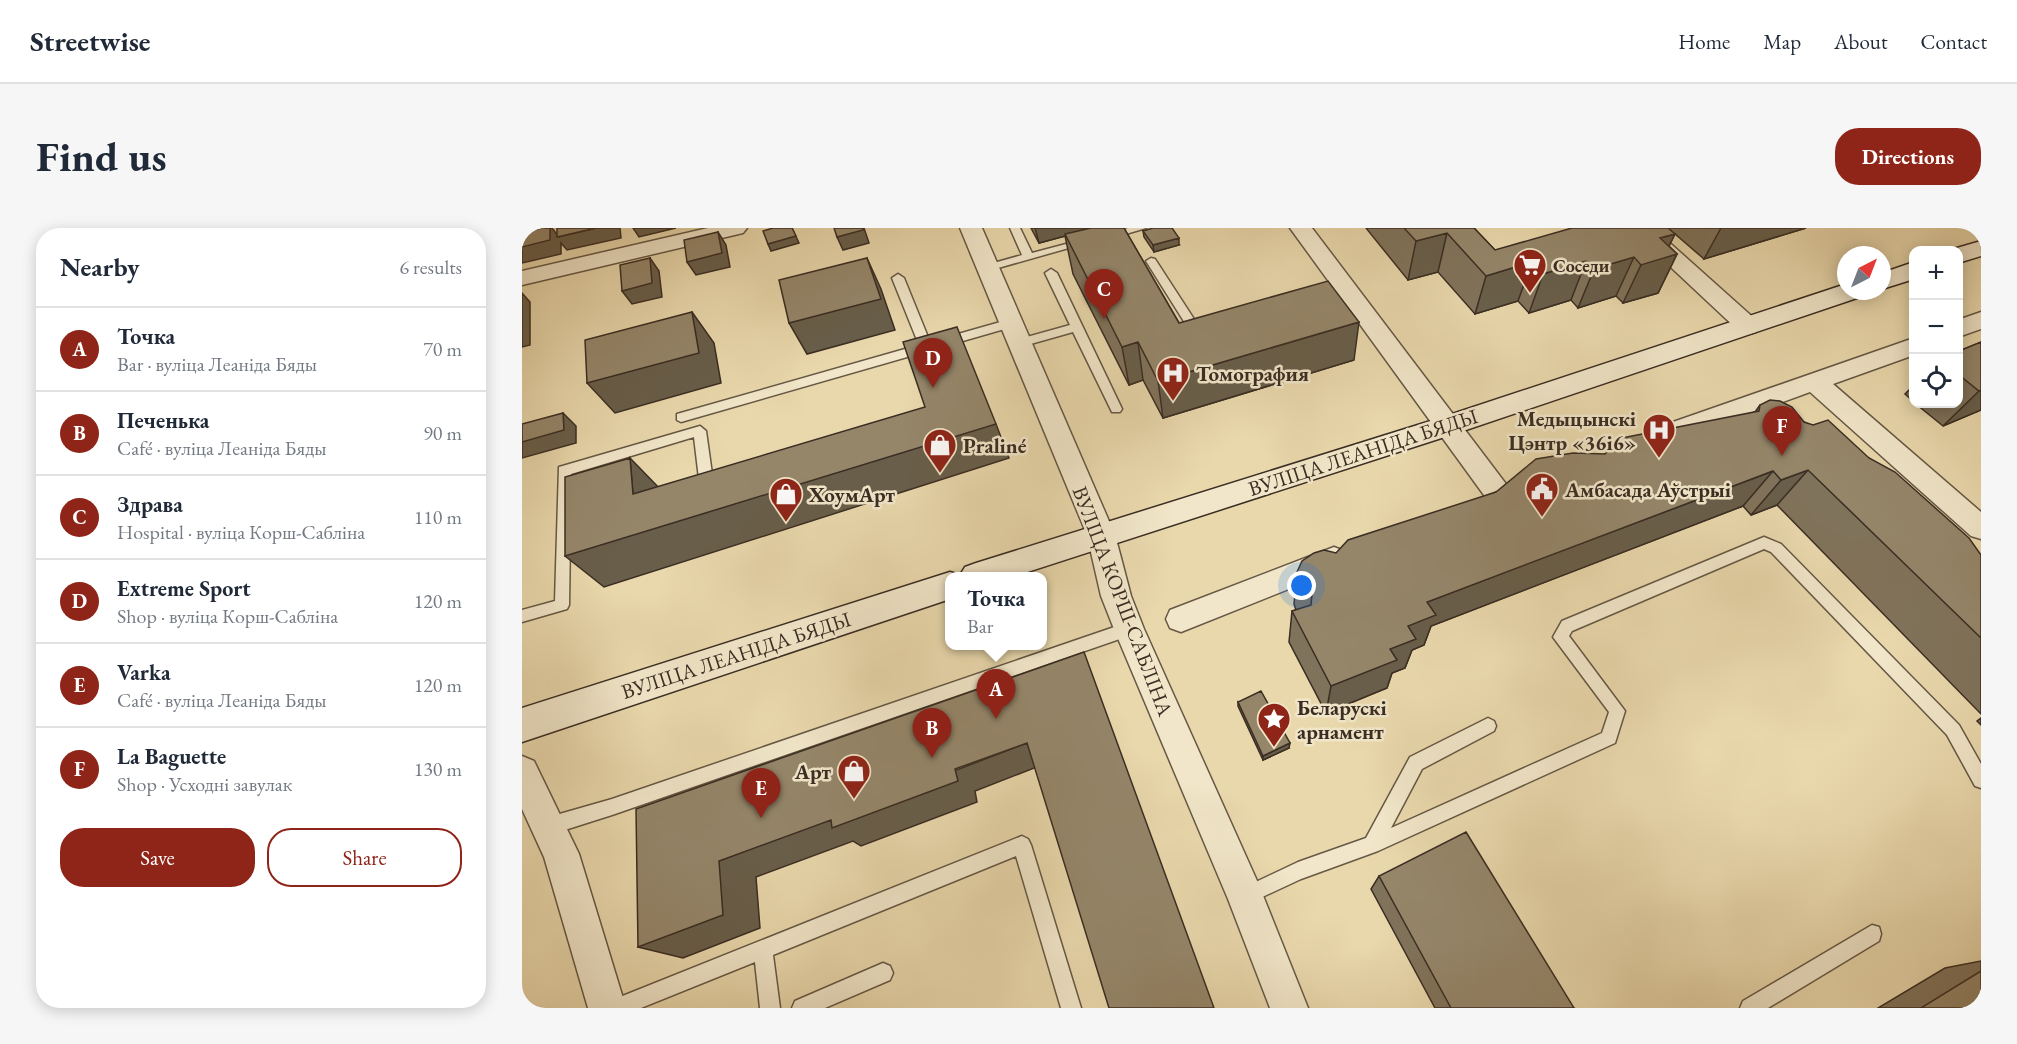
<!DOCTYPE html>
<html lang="en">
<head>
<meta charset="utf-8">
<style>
	:root { --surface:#fff; --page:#f6f6f7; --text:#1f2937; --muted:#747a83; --line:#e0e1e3; --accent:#8f2418 }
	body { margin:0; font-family:"EB Garamond",serif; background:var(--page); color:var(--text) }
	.controls { position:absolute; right:18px; top:18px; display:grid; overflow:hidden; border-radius:12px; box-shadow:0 3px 15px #0003 }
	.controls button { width:54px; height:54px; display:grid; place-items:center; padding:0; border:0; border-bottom:2px solid var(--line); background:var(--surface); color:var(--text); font:30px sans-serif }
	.compass { position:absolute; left:1315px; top:18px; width:54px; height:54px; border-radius:50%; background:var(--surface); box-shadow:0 3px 15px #0003; rotate:42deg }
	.you { position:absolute; left:780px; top:358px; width:21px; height:21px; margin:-15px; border:4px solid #fff; border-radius:50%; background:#1a73e8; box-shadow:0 0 0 9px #1a73e833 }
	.badge { display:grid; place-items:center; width:39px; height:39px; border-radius:50%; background:var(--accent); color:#fff; font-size:20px; font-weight:700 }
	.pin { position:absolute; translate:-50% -50px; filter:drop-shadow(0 2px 3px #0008) }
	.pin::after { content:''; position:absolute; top:32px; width:21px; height:18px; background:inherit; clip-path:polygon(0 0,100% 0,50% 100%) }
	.popup { position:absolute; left:423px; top:344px; width:102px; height:78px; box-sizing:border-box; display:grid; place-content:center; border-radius:12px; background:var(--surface); filter:drop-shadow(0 2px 4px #0005); font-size:20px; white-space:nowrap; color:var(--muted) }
	.popup b { font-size:22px; color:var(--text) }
	.popup::after { content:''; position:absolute; left:50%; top:100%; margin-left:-12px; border:12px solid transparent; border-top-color:var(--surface) }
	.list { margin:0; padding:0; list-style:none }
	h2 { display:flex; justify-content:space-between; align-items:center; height:78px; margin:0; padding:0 24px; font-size:26px }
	h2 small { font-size:20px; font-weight:400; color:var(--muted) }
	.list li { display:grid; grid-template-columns:39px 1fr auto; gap:18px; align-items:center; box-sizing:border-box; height:84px; padding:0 24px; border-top:2px solid var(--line) }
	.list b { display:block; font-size:22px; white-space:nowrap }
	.list p { margin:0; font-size:20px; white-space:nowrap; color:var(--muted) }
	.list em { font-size:20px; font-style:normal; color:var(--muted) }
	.actions { display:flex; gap:12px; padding:18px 24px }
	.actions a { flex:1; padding:14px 0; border:2px solid var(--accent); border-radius:24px; text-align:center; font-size:21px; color:var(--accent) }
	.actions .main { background:var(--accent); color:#fff }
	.icon { flex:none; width:33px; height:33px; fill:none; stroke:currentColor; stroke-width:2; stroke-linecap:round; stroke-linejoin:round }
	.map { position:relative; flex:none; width:1459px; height:780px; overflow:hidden; border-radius:24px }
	header { display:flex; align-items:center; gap:36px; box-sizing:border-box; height:84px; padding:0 30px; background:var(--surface); border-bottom:2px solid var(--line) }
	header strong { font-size:28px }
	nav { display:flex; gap:33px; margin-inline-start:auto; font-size:21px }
	.intro { display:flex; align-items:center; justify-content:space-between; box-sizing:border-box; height:144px; padding:0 36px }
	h1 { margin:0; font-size:42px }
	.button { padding:15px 27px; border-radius:24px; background:var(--accent); color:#fff; font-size:21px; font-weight:700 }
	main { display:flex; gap:36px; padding:0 36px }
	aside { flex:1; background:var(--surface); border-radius:24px; box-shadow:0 3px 15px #0003 }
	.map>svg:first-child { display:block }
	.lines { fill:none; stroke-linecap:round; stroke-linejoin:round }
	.service-casing { stroke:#665845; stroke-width:3 }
	.minor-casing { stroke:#665845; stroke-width:3 }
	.secondary-casing { stroke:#3a2d23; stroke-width:3 }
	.service { fill:#f1e6c9; fill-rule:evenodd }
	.minor { fill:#f1e6c9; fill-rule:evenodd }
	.secondary { fill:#f1e6c9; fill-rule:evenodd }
	.wall { fill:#80735b; stroke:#3a2d23; stroke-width:1.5 }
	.shaded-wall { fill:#685e4a; stroke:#3a2d23; stroke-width:1.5 }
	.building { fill:#95866a; stroke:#3a2d23; stroke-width:1.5 }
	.labels { text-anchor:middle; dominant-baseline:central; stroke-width:5; stroke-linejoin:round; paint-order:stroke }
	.far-poi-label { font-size:18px; font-weight:bold; fill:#3a2d23; stroke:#f1e6c9; text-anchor:start }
	.poi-label { font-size:21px; font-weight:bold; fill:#3a2d23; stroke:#f1e6c9; text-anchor:start }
	.street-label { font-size:21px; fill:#3a2d23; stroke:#f1e6c9 }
</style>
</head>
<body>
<header>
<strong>Streetwise</strong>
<nav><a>Home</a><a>Map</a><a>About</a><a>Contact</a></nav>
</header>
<div class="intro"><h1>Find us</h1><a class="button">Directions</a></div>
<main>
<aside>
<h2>Nearby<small>6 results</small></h2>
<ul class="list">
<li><span class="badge">A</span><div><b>Точка</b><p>Bar · вуліца Леаніда Бяды</p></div><em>70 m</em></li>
<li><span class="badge">B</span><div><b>Печенька</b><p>Café · вуліца Леаніда Бяды</p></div><em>90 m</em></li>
<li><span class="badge">C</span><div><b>Здрава</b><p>Hospital · вуліца Корш-Сабліна</p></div><em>110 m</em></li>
<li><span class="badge">D</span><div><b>Extreme Sport</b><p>Shop · вуліца Корш-Сабліна</p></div><em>120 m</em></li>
<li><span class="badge">E</span><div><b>Varka</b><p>Café · вуліца Леаніда Бяды</p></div><em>120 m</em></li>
<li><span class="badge">F</span><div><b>La Baguette</b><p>Shop · Усходні завулак</p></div><em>130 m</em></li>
</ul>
<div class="actions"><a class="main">Save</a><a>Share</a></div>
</aside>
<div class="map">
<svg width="1459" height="780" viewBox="0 0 1459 780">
	<rect width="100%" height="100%" fill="#e9d8ac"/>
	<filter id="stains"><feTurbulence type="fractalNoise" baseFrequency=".00333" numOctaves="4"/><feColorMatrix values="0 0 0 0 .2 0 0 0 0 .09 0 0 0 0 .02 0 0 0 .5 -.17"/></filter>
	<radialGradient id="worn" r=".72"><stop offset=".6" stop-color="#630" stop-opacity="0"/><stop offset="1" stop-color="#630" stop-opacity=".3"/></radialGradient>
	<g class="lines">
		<g class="service-casing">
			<path id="service" d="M488,0H498L510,25L563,11L568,14L469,42H461V38L500,27Z
				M606,0H624L587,11L582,8Z
				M629,30L633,31L681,105V111H673L624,33Z
				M529,41L535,45L600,181L598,184H590L551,104L498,119L492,115L494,112L548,97L523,45Z
				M376,46L382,50L408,114L489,91L495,95L493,98L159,194L155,192V186L397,117L370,50Z
				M178,198L184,203L191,253L196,258L194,262L185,264L178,259L172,209L49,246L47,377L45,381L0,394V382L33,373L37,239Z
				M1242,309L1259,316L1437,497L1459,536V560L1453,558L1425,507L1249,324L1242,321L1050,403L1047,408L1103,483L1093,515L856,623L779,651L723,677L717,674L714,668L717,662L776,634L844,610L888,529L966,490L972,493L974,498L972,503L900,541L869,600L1080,505L1087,484L1031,409L1040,393Z
				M607,394L612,396L615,401L612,406L90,587L27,607L21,604L18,598L21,592L27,589L90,571Z
				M500,608L506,611L509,617L559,780H539L494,628L251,727L258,780H238L233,734L119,780H85L88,773Z
				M1350,697L1357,699L1359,706L1357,713L1246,780H1218L1221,773Z
				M361,735L368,738L371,745L368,752L303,780H270L273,773Z"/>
		</g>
		<g class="minor-casing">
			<path id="minor" d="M186,0H225L221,5L0,57V43Z
				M438,0H460L593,307L609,368L622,401L736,655L786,780H748L706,671L592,401L579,368L565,307Z
				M768,0H790L987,260L991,267L987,274L977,278L967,274Z
				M1107,0H1131L1234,92L1238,98L1234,104L1226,106L1218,104Z
				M1459,84V101L1436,109V92Z
				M1392,110V127L1311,156L1459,284V311L1449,308L1288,164L1137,219L1128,216L1124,209L1128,202Z
				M812,319L822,323L826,331L822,339L659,404L648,400L644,391L648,382Z
				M0,528L12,533L57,626L104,780H66L22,629L0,581Z"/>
		</g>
		<g class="secondary-casing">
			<path id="secondary" d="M1459,13V28L1436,35V22H1428Z
				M1392,34V51L1360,61V45Z
				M1324,56V63H1341L1338,69L935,205L493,348H428V371L0,514V480L428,344L438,347L443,339L454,335L915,191Z"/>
		</g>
		<use href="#service" class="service"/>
		<use href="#minor" class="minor"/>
		<use href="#secondary" class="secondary"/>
	</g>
	<path class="wall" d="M509,0H602L657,95L832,132L641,190L621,152L607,157L551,46L543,8L517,15Z
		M844,0H952L973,22L1147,0H1284L1182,31L1153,6L1147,18L1155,26L1136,65L1101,75L1094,68L1056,80L1049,72L1007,85L996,73L953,86L916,44L886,52Z
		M621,3L657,17L632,24L622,9Z
		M1459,114V182L1421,198L1394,176H1437V123Z
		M1392,157V174L1383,166Z
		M1238,177L1282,194L1347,230L1459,327V486L1255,277L1229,287L1221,278L909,398L902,417L890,422L883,440L870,445L865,460L804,485L767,414L770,383L774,382L772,376L775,344L814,325L974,264L1083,226L1233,184Z
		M716,474L767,520L741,532L716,478Z
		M1459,490V497L1455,493Z
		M857,648L1052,780H913L849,661Z
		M1459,733V780H1356L1423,740Z"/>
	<path class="shaded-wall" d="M28,0H30L37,9L74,0H98L99,10L45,22L39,15V26L0,35V19Z
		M111,0H154L117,9Z
		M270,0L277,15L249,23L246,16Z
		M341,0H342L347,15L321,22L315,9Z
		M513,0H573L517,15Z
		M1199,0H1284L1182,31Z
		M196,4L204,17L208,39L174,47L165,34Z
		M925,5L916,44L886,52L894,13Z
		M1153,6L1141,30L1155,26L1136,65L1101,75L1119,37L1138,10Z
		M657,10V17L632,24L631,17Z
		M1112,29L1094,68L1056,80L1072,41Z
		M128,30L137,43L140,69L110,76L100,63Z
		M345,30L359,61L373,102L285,126L267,95Z
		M1064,33L1049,72L1007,85L1021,46Z
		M1010,34L996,73L953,86L964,48Z
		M0,65L8,74V117L0,119Z
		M170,84L192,115L199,155L93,185L65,155Z
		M837,94L832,132L641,190L636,153Z
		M616,114L621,152L607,157L600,119Z
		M1459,162V182L1421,198L1457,163Z
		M41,185L54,198V215L0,230V214Z
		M474,196L487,230L82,359L43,328L111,266L108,230L141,264Z
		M1286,242L1255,277L1229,287L1259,252Z
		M1251,243L1221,278L909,398L902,417L890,422L883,440L870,445L865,460L804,485L809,458L868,421L905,374Z
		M505,515L520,537L453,563L455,574L339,618L331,613L234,649L238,700L161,730L116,719L197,633Z
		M768,515L767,520L741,532V528Z"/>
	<path class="building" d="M20,0H28V12L0,19V5Z
		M35,0H74L35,9Z
		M251,0H270L274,8L246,16L241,3Z
		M312,0H341V2L315,9Z
		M569,0H602L657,95L806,53L837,94L636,153L616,114L600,119L543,6Z
		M631,0H650L657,10L631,17L621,3Z
		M882,0H952L973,22L1050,0H1146L1153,6L1138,10L1155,26L1119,37L1112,29L1072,41L1064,33L1021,46L1010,34L964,48L925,5L894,13Z
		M196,4L200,25L165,34L162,12Z
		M128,30L130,55L100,63L98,37Z
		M345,30L359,71L267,95L257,52Z
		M170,84L177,125L65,155L63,112Z
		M435,99L474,196L43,328V249L108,230L111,266L403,179L381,114Z
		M1459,114V162L1457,163L1437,147V123Z
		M1248,172L1258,173L1270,179L1282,194L1291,197L1306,192L1347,230L1373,244L1447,310L1459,327V410L1286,242L1259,252L1251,243L905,374L914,387L886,398L894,411L868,421L875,432L809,458L770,383L789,377L790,367L778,357L775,344L780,333L792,325L802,322L814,325L826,312L974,264L1014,231L1051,225L1083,226L1100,210L1237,183L1238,177Z
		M41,185L42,202L0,214V196Z
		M562,424L692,780H587L505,515L433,541L436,553L310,600L309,592L197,633L201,687L116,719L114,581Z
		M739,463L768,515L741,528L716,474Z
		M944,604L1052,780H929L857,648Z
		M1459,743V780H1399Z"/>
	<defs>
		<g id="supermarket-pin" transform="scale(1.725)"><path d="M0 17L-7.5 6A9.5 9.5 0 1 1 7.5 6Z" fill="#8f2418" stroke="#f1e6c9"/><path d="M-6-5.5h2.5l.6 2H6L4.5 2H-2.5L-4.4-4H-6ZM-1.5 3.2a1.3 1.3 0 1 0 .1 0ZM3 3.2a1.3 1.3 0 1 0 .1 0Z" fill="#fff"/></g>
		<g id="hospital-pin" transform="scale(1.725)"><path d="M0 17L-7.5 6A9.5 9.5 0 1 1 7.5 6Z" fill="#8f2418" stroke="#f1e6c9"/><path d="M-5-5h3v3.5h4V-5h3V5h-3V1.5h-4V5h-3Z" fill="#fff"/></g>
		<g id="shop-pin" transform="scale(1.725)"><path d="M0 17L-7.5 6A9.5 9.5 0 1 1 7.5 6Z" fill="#8f2418" stroke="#f1e6c9"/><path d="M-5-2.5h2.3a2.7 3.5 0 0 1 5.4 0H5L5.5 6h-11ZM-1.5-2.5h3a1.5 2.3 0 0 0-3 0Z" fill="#fff"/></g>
		<g id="civic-pin" transform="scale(1.725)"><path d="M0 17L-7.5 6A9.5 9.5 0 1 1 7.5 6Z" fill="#8f2418" stroke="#f1e6c9"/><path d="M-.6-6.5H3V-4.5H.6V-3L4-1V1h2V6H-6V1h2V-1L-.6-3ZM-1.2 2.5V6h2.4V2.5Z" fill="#fff"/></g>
		<g id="sight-pin" transform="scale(1.725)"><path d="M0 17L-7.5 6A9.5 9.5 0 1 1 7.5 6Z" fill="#8f2418" stroke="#f1e6c9"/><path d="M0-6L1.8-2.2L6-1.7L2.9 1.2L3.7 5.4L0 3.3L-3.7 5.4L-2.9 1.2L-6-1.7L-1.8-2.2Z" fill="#fff"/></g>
	</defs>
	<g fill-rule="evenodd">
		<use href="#supermarket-pin" x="1008" y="37"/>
		<use href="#hospital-pin" x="651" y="145"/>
		<use href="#hospital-pin" x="1137" y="202"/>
		<use href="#shop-pin" x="418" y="217"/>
		<use href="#civic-pin" x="1020" y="261"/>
		<use href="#shop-pin" x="264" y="266"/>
		<use href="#sight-pin" x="752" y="491"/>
		<use href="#shop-pin" x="332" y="543"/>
	</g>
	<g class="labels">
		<g class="far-poi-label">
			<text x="1031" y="37">Соседи</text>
		</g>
		<g class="poi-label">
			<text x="674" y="145">Томография</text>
			<text x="1114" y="190" text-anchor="end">Медыцынскі<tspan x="1114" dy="24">Цэнтр «36і6»</tspan></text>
			<text x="441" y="217">Praliné</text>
			<text x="1043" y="261">Амбасада Аўстрыі</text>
			<text x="287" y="266">ХоумАрт</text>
			<text x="775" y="479">Беларускі<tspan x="775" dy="24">арнамент</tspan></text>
			<text x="309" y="543" text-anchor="end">Арт</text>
		</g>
		<g class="street-label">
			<text transform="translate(841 224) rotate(-18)">ВУЛІЦА ЛЕАНІДА БЯДЫ</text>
			<text transform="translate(601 373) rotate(69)">ВУЛІЦА КОРШ-САБЛІНА</text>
			<text transform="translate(214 427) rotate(-18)">ВУЛІЦА ЛЕАНІДА БЯДЫ</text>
		</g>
	</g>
	<rect width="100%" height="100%" filter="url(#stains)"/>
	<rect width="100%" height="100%" fill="url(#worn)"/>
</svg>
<div class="controls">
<button>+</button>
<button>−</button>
<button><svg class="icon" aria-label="locate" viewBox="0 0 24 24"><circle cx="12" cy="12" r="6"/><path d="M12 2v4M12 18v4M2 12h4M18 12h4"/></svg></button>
</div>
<svg class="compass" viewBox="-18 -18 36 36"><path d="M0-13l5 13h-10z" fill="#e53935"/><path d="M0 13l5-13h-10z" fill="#747a83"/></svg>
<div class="you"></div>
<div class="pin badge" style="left:474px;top:491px">A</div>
<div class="popup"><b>Точка</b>Bar</div>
<div class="pin badge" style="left:410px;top:530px">B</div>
<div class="pin badge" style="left:582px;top:91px">C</div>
<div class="pin badge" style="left:411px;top:160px">D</div>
<div class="pin badge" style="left:239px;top:590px">E</div>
<div class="pin badge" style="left:1260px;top:228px">F</div>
</div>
</main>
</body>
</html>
